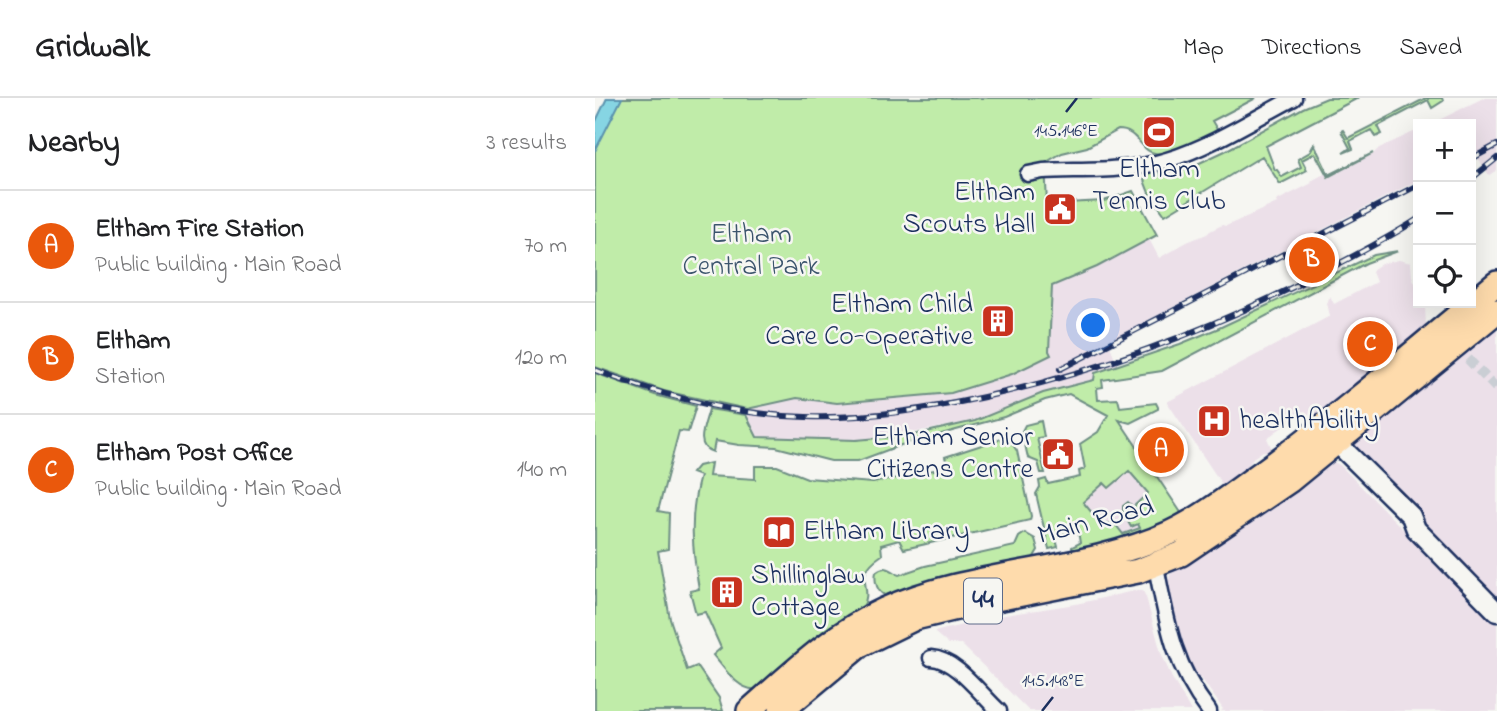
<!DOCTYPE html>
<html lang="en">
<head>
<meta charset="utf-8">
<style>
	:root { --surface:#fff; --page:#f6f6f6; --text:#202124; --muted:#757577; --line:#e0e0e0; --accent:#ea580c }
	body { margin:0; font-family:"Indie Flower",sans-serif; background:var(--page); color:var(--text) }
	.controls { position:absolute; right:21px; top:21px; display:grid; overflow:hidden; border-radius:0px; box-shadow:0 7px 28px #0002 }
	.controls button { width:63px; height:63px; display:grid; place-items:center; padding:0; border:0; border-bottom:2px solid var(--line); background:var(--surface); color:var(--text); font:35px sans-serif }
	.you { position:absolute; left:499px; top:228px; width:24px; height:24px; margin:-18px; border:5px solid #fff; border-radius:50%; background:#1a73e8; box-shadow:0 0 0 10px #1a73e833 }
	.badge { display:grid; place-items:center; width:46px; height:46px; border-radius:50%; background:var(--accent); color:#fff; font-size:23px; font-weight:700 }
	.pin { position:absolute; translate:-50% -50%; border:4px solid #fff; box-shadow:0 2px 7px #0006 }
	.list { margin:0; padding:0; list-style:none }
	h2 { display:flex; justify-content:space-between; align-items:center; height:91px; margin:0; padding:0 28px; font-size:30px }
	h2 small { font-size:23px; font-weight:400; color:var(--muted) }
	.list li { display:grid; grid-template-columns:46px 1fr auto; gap:21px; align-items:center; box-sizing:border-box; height:112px; padding:0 28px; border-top:2px solid var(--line) }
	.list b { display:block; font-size:26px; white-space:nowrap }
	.list p { margin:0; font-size:23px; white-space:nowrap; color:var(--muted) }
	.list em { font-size:23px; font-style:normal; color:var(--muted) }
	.icon { flex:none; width:38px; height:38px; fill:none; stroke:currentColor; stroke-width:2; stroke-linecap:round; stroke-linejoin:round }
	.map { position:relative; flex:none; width:902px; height:613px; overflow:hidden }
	header { display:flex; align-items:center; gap:42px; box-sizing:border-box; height:98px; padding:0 35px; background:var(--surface); border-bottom:2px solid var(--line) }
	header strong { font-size:33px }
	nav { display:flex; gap:38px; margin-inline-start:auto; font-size:24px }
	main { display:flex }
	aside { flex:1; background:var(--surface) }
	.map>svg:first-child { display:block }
	.built { fill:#ece0e9 }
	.green { fill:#c0eca9; stroke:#6e8e84; stroke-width:2; fill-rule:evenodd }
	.water { fill:#86d5e3; stroke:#5b93ae; stroke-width:2 }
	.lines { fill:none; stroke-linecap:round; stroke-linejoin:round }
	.pedestrian-tunnel { stroke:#caced4; stroke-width:10; stroke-dasharray:10 5; stroke-linecap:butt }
	.minor-casing { stroke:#1b2f5e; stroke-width:19 }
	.tertiary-casing { stroke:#1b2f5e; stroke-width:23 }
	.primary-casing { stroke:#1b2f5e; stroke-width:28 }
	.minor { stroke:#f6f6f2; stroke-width:14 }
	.tertiary { stroke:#f6f6f2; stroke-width:18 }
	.primary { stroke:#fedbac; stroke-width:23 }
	.rail-casing { stroke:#1b2f5e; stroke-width:6 }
	.rail { stroke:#f6f6f2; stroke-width:3.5; stroke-dasharray:10; stroke-linecap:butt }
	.ticks { fill:none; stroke:#1b2f5e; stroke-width:2.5 }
	.labels { text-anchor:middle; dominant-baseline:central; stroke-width:5; stroke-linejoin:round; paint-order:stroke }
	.shield { fill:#f6f6f2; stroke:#5d6b8a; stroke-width:2 }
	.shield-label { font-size:26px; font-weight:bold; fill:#1b2f5e }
	.poi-label { font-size:28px; fill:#1b2f5e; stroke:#f6f6f2; text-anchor:end }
	.park-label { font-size:28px; fill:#3c556d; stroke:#f6f6f2 }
	.street-label { font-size:28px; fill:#1b2f5e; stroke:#f6f6f2 }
	.ticks-label { font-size:18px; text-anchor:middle; fill:#1b2f5e; stroke:#f6f6f2; stroke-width:5; stroke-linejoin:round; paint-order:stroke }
</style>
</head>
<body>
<header>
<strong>Gridwalk</strong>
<nav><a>Map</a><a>Directions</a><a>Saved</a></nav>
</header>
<main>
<aside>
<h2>Nearby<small>3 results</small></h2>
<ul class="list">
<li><span class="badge">A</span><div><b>Eltham Fire Station</b><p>Public building · Main Road</p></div><em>70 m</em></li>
<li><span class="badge">B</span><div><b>Eltham</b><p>Station</p></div><em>120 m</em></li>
<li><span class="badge">C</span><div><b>Eltham Post Office</b><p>Public building · Main Road</p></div><em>140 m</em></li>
</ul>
</aside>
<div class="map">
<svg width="902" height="613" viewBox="0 0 902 613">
	<rect width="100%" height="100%" fill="#f6f6f2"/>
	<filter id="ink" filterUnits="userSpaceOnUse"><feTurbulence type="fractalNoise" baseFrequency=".0143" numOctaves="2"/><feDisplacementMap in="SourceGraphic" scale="14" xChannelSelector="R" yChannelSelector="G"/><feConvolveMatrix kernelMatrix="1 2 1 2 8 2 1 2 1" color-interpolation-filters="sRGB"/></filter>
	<g filter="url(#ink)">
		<path class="built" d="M888,0H902V72L894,77L879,54L876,56V26H836Z
			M823,32V82L513,243L523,268L500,275L499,282L448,295L387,321L292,340L227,343L162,339L151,317L152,311L202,300L242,305L356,295L417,276L456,257L454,253L456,188L502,169L554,141L564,160L592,144L612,136L615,133L627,127L631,128L682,105L681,103L717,85L716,83L731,75L734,79L778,56L784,50Z
			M804,162L816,165L817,178L823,192V205H830L831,230L797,263L792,261L718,321L710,313L672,340L676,349L675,354L668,353L658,360L651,371L628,388L572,304L735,218L732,205L735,198L739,206L781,184L777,174L780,170L786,166Z
			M902,223V500L763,359L759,348L771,332L774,334L843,277L841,274Z
			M523,320L583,410L551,427L527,436L514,424L455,434L494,387L485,346Z
			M736,363L745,367L902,527V613H626L628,611L606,580L602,582L590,555L580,521L572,487L575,477L583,467L596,461L598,462L685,403L718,379L717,374Z
			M543,492L548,493L551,499L566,555L577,580L596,613H434L366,546H353L339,534L404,518L481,506Z"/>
		<path class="green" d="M19,0H661L617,23L623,33C606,42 566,67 550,50C541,41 537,32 523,32L492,49L467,55L450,65L452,106L509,103L538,93L562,137L502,169L457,188L454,253L456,257L417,276L356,295L242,305L202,300L152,311L69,293L0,269V34Z
			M732,0H763L671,48L680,72H682L687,79L706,69L703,61L715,54L719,46L734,77L778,55L733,79L720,55L707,62L712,72L685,86L667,58L570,117L554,95L549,82L555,73L561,71L566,78L598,68L630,53L708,10Z
			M831,0H847L848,3L837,10L833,2L783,28L787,36L781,39L776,32L755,43L758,51L748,55L755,50L746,33L748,32L753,40Z
			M803,153L771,165L567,273L507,282L508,289L502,290L503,302L523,301L525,309L561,305L563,309V311L535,325L524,322L587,416L548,436L478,455L477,449L485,445L483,433L460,437L463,449L454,451L441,396L445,389L444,383L451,381L453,386L485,379L484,373L490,371L485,346L503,334L513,317L474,296L450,302L409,319L306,347L263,363H236L181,349L144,347L120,343L118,354C98,349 111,325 114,311L151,317L162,339L261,342L318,337L380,323L448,295L499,282L500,275L585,246L624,230L779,157ZM534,373L553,395L538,409L533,404L528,408V415L536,429L543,426L545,430L528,436L520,426L508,425V418L503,422L488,404L509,385L514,390Z
			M0,275L60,297L101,308L93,334L84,333L63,413L74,415L73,451L63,453L75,521L92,572L102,568L124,600L128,613H0Z
			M446,323L449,339L442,340L450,375H446L443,364L433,360L427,333L430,327Z
			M405,341L416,344L422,353L436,418L435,422L309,451L304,442L286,447L287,457C254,479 281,488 267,511L162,591C144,594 129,570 118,557L126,550L110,514L101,516L95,493L104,491C97,452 94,417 105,378L97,375L103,368L116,365L114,378L160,381V368H182L212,380L278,385L353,369L350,359Z
			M430,435L440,441L443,452L437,462L293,498C282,496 279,483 281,474C290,466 296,472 304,477L330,468L420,448L424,439Z"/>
		<path class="water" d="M12,0H27L0,53V25Z"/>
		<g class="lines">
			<path class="pedestrian-tunnel" d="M873,261L902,291"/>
			<g class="minor-casing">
				<path id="minor" d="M433,76L448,73C487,71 535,74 572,62C615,49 659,21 699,0
					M561,468C572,525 578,566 614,613
					M336,560C361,561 386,597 404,613"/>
			</g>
			<g class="tertiary-casing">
				<path id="tertiary" d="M742,345L816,418L821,431L902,514"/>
			</g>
			<g class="primary-casing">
				<path id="primary" d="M154,613C195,577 238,535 289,512C379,471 485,476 575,435C609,419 641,393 672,371C751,313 826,248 902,185
					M186,613L265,547L320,520L391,503L543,473L586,456L694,383L902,213"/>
			</g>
			<use href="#minor" class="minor"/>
			<use href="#tertiary" class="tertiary"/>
			<use href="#primary" class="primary"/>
			<g class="rail-casing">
				<path id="rail" d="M876,61L902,47
					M876,81L902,60
					M465,271L823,87
					M0,272C67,298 138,317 211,319C271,321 330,312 389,299C507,273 619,230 726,175C759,158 792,141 823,121"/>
			</g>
			<use href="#rail" class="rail"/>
		</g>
	</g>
	<path class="ticks" d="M471,14L482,0M447,613L458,599"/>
	<defs>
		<g id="stadium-square" transform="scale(1.75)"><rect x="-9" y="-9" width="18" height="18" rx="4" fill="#c8321e" stroke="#f6f6f2"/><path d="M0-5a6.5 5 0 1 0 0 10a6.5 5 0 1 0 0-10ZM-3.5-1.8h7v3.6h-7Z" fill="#fff"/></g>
		<g id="civic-square" transform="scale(1.75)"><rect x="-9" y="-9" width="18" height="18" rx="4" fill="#c8321e" stroke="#f6f6f2"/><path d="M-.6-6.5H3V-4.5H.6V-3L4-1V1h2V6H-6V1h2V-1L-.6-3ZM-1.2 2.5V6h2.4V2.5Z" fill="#fff"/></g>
		<g id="building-square" transform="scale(1.75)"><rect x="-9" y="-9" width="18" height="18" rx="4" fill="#c8321e" stroke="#f6f6f2"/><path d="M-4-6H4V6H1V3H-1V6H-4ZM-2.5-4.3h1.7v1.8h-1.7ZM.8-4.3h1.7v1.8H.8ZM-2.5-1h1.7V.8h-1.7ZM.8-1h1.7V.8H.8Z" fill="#fff"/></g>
		<g id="hospital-square" transform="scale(1.75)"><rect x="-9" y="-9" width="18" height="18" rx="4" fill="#c8321e" stroke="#f6f6f2"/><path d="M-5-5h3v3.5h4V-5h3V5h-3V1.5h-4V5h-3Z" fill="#fff"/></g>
		<g id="library-square" transform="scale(1.75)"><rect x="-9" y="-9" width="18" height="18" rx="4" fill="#c8321e" stroke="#f6f6f2"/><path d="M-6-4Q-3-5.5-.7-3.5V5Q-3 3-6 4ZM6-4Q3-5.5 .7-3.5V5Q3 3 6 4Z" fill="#fff"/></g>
	</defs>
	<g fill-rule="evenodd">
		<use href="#stadium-square" x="564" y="34"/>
		<use href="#civic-square" x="465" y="111"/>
		<use href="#building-square" x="403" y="223"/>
		<use href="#hospital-square" x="619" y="323"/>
		<use href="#civic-square" x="463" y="356"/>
		<use href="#library-square" x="184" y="434"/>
		<use href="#building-square" x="132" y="494"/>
	</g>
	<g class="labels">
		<rect class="shield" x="369" y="480.5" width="38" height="45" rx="5"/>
		<g class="shield-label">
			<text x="388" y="503">44</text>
		</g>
		<g class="poi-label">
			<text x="564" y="72" text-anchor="middle">Eltham<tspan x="564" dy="32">Tennis Club</tspan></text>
			<text x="440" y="95">Eltham<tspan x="440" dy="32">Scouts Hall</tspan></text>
			<text x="378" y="207">Eltham Child<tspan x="378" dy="32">Care Co-Operative</tspan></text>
			<text x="644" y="323" text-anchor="start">healthAbility</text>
			<text x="438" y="340">Eltham Senior<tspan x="438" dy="32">Citizens Centre</tspan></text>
			<text x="208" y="434" text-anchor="start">Eltham Library</text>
			<text x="156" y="478" text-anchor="start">Shillinglaw<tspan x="156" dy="32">Cottage</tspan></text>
		</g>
		<g class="park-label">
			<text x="156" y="137">Eltham<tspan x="156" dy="32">Central Park</tspan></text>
		</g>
		<g class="street-label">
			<text transform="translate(501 424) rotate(-15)">Main Road</text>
		</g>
	</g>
	<g class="ticks-label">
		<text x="471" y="38">145.146°E</text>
		<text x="458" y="588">145.148°E</text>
	</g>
</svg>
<div class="controls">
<button>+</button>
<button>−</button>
<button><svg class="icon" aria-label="locate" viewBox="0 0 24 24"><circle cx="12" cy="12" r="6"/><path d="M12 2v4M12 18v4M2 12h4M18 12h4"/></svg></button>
</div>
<div class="you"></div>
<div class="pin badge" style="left:566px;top:352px">A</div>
<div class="pin badge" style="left:717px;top:162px">B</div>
<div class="pin badge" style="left:775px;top:246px">C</div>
</div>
</main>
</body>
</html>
